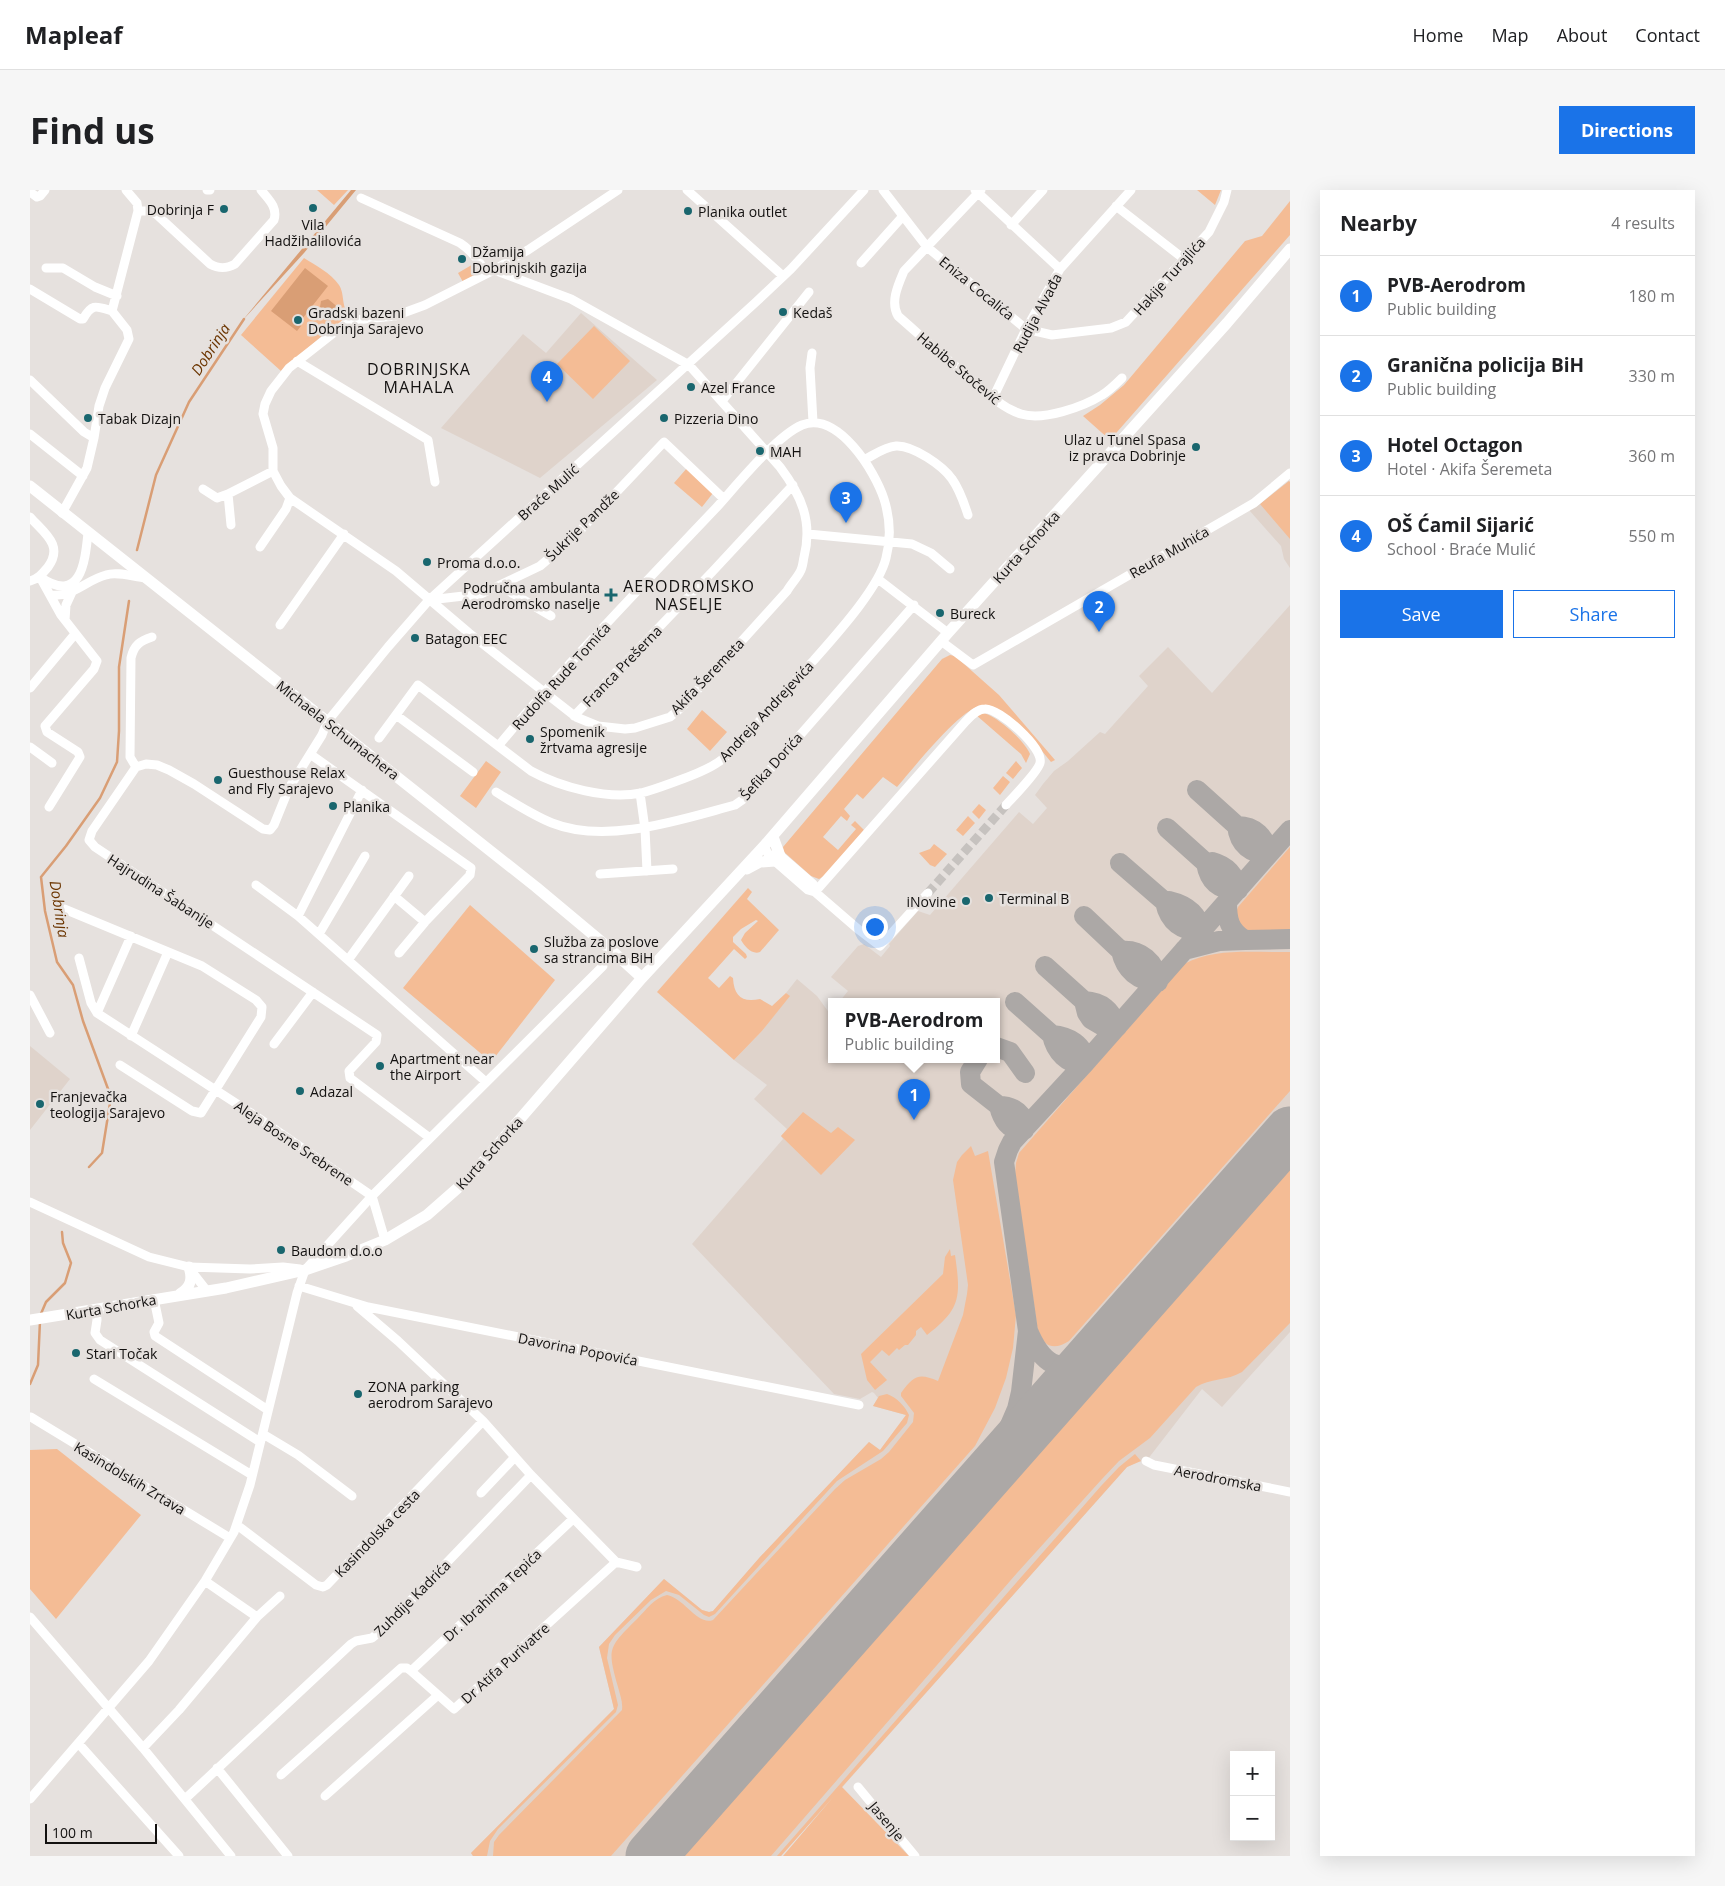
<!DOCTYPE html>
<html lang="en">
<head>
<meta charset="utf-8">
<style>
	:root { --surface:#fff; --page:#f6f6f6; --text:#202124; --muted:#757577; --line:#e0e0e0; --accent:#1a73e8 }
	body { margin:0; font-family:"Open Sans",sans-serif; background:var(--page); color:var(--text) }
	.controls { position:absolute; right:15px; bottom:15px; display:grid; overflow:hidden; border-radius:0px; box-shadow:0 5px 20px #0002 }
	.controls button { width:45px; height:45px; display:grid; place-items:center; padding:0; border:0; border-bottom:1px solid var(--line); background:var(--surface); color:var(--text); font:25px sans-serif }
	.scale { position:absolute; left:15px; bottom:12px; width:112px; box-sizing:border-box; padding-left:5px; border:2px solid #131110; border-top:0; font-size:14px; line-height:18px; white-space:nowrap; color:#131110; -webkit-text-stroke:4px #e6e1de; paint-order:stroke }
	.you { position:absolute; left:844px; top:736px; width:18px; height:18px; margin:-12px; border:4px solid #fff; border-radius:50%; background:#1a73e8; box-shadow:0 0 0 8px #1a73e833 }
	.badge { display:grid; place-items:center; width:32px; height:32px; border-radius:50%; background:var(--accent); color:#fff; font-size:16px; font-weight:700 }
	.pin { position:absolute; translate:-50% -41px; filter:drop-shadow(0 1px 2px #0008) }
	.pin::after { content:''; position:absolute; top:26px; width:18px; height:15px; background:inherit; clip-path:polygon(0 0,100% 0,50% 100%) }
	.popup { position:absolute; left:798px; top:808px; width:172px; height:65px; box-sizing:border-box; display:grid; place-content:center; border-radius:0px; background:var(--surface); filter:drop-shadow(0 1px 4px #0005); font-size:16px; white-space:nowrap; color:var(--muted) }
	.popup b { font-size:19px; color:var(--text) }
	.popup::after { content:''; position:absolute; left:50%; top:100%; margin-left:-10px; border:10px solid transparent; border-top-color:var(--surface) }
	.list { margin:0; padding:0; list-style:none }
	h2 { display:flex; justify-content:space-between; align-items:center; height:65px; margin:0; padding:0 20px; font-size:21px }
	h2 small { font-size:16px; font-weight:400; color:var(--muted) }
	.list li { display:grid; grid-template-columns:32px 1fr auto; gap:15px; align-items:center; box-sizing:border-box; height:80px; padding:0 20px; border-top:1px solid var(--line) }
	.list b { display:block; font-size:19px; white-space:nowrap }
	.list p { margin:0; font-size:16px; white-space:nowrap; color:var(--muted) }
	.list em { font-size:16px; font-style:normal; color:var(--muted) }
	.actions { display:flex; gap:10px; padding:15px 20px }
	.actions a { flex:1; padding:11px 0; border:1px solid var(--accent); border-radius:0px; text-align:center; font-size:18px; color:var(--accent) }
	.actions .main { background:var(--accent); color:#fff }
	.map { position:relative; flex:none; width:1260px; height:1666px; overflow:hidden; border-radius:0px }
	header { display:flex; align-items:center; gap:30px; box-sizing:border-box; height:70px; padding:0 25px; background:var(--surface); border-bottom:1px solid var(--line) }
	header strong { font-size:24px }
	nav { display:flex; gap:28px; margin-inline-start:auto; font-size:18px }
	.intro { display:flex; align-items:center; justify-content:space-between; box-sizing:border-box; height:120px; padding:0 30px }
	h1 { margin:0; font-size:35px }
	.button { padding:12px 22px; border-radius:0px; background:var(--accent); color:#fff; font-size:18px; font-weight:700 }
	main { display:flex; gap:30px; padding:0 30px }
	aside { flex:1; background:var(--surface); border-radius:0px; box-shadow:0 5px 20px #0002 }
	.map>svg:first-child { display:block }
	.built { fill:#dfd3cb }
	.green { fill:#f4bc95 }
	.water { fill:#d99e75 }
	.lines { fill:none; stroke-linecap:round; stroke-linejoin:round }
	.stream { stroke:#d99e75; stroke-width:2.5 }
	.taxiway { stroke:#aca8a6; stroke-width:20 }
	.runway { stroke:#aca8a6; stroke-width:51 }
	.minor-tunnel { stroke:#c6c2bf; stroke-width:9; stroke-dasharray:9 4.5; stroke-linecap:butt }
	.minor { stroke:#fff; stroke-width:9 }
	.major { stroke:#fff; stroke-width:11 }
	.poi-dot { fill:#19666e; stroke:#e6e1de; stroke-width:2 }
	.labels { text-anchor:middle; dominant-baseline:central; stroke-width:5; stroke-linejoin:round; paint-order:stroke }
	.poi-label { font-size:14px; fill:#131110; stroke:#e6e1de; text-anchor:start }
	.street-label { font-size:14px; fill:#131110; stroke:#e6e1de }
	.water-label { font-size:15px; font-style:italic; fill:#6b3501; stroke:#e6e1de }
	.quarter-label { font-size:16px; letter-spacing:1px; fill:#131110; stroke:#e6e1de }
</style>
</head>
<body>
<header>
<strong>Mapleaf</strong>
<nav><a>Home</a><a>Map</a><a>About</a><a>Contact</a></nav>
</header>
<div class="intro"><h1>Find us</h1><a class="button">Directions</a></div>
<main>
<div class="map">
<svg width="1260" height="1666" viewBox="0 0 1260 1666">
	<rect width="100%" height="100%" fill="#e6e1de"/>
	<path class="built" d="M551,123L627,190L510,288L411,238L493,144L516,163Z
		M1259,291L1260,292V378L1254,369L1251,356L1219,320L1230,314Z
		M1260,415V1142L1192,1217L1172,1199L1114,1274L1110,1271L1097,1277L751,1666H443L441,1663L584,1519L569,1457L634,1389L672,1420L679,1422L683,1421L730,1367L839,1252L850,1260L876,1225L843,1216L848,1208L844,1203L842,1202L830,1209L804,1204L662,1054L753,949L751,946L757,939L724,909L737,895L704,870L732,841L759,806L756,803L767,789L787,806L800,824L801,822L802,869H966V811H810L818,801L801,787L828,756L834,754L851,767L860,756L859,754L888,721L900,725L989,622L1003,634L1017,618L1005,605L1013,594L1024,581L1038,571L1070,542L1075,544L1118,496L1109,486L1138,457L1182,503Z
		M0,856L40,889L0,940Z"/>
	<path class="green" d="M287,0H318L304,15Z
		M1167,0H1191L1185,15Z
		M1260,11V45L1080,250L1053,226L1070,215L1094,195L1215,51L1232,46Z
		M274,68C285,75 301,83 309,95C315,104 311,117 319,124L308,136L300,139L251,181L211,145Z
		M445,73L450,84L433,92L428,83Z
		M564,136L600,171L563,209L527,174Z
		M657,278L683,303L672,317L644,293Z
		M1259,291L1260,292V349L1230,314Z
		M920,465L925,466L969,505L1025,570L1021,572C1009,557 975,516 955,515C934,513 882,580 867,597L853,587L833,609L827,604L814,619L820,626L817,631L811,626L793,647L808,660L826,639L821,635L825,631L834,640L794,686L789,689L781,686L754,662L753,657L912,469Z
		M672,520L697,542L680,561L657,539Z
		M953,523C966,525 995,551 1000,564L996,573L991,564L946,525Z
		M456,571L471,582L446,618L430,606Z
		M986,571L992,578L983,589L976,583Z
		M973,586L980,592L970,605L963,598Z
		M949,614L956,620L949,629L942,622Z
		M938,626L945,633L933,646L926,640Z
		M904,654L917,664L905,677L900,675L889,663L900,659Z
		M1260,657V740C1242,741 1195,750 1208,717Z
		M718,698L722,702L717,709L749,740L730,762C722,765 715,757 711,750L715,743L728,731L726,730L711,739L703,747V752L716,764L717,767L715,769L704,759L678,788L689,798L700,786L703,788C704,806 712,813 730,809L742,816L756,803L760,806L732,841L704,870L627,802Z
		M440,715L525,790L461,872L373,798Z
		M1260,762V901L1039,1151C1025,1160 1015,1158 1008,1142L985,985L986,973L989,963L1154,774C1185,757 1226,763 1260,762Z
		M773,922L801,943L808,937L825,950L791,985L751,946Z
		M941,956L945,966L958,961L986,1125L983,1158L976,1188L965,1218L945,1256L581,1666H463L464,1652L469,1645L592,1520C593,1512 590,1505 588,1497C577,1458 578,1458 607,1429C616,1420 624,1408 637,1405C654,1408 668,1436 683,1430L805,1299L815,1290L851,1269L859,1262L883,1232L884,1223L871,1206V1203C884,1185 889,1183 908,1191L933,1125L937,1104L938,1095L923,990L927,972L932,965Z
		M1260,972V1133L1212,1182C1197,1191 1180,1188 1166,1197L1120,1248L1089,1271L1072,1289L987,1383L741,1666H654L883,1401L1012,1257Z
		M920,1059L921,1066L925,1065C931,1107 931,1119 897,1145L891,1137L886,1141V1145L878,1155H875L869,1160L867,1158L859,1166L852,1160L840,1172L857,1190L845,1200L837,1190L831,1164L913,1084L915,1067Z
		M857,1204C866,1207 875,1216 879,1225L877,1233L853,1261L807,1291L685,1424L679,1427L674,1425L649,1405L636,1401L621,1410L585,1445L579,1454L577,1468L588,1515L586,1522L468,1639L460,1651L457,1666H443L441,1663L584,1519L569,1457L634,1389L672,1420L679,1422L683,1421L730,1367L839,1252L850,1260L876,1225L843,1216L849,1206Z
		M27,1259L111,1325L26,1429L0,1399V1260Z
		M1105,1264L1111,1271L1097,1277L812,1597L879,1666H753L804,1606L751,1666H747L1071,1296L1089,1277Z"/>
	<path class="water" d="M321,0H326L274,63L212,131Z
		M275,78L298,96L269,133L271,136L267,141L241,121Z
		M298,109L310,119L311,123L308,128H302L290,117L291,111Z"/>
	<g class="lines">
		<path class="stream" d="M107,360L126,285L159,212L214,129
			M59,977L72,963L81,907L53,831L43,795L27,772L15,721L11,687L36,656L70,608L87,572L89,541V477L99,411
			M10,1126L16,1112L35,1093L41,1073L33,1053L32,1042
			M0,1194L8,1175L10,1131"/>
		<path class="taxiway" d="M1167,600L1207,636
			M1207,636C1225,636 1235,647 1239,664C1221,664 1209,655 1207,636Z
			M1137,638L1176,673
			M1182,672C1197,676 1205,685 1208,700C1189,700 1179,691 1176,673Z
			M1090,673L1135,712
			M1139,711C1156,715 1168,723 1171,741C1152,741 1139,732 1135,712Z
			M1197,712C1197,729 1199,741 1215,750L1260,749
			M1054,726L1091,761
			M1154,760L1189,751L1215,750
			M1091,761C1110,759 1126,772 1128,792C1108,791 1095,780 1091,761Z
			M1015,776L1054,811L1057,823L1061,829L1073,836L1087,837C1081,820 1072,812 1054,811
			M985,812L1022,845
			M1022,845C1038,846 1055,855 1055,873C1038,876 1025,861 1022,845Z
			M966,857L980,862L995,883
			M948,869L940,882L941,894L969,916
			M969,916C983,916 996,924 994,940C979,941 972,929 969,916Z
			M998,1141C1012,1174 1028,1185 1061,1168
			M959,1284L987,1219L991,1202L998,1141L974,972L978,960L982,952L1055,873L1260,640"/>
		<path class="runway" d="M621,1666L1260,942"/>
		<path class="minor-tunnel" d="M898,703L976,615"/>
		<path class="minor" d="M177,0H180
			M657,0L753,86
			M853,0L897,57L996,139L1022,145L1081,138L1096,132L1179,42L1194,12L1197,0
			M945,0L1030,79
			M951,0L874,81C868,95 860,112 868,126C892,147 916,169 941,189C956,202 972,218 991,224C1013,231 1053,217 1072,205C1079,201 1086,194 1092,188
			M0,2L7,7L10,6L15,0
			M331,8L430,53C442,61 449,70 456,83
			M1086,16L1154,69
			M108,21H118L126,24L180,74C189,79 196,79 205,74L244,30C248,17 238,9 231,0
			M981,35L1013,0
			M831,73L873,26
			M16,78H33L65,97L87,106
			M464,80L541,109L659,175L750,277C771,305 783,331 774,367C773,371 773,377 770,382C767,388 761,394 757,401L652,517L640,527L605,538L595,539L568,536L546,527L439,443L366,381L260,308L251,296L243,281V258L233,224L235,214L241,201L259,178L315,134L325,130L365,126L395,115Z
			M464,80L498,60L588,0
			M0,99L50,129H53C62,113 66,116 82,121
			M782,163L780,178L783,232
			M267,171L398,250L405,292
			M0,190L54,242L64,248
			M963,208L996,139L1030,79L1101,0
			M692,211L779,102
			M0,244L53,286
			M834,270C844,265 854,257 866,256C883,255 913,276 922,289C930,300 934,313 938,325
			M173,299L187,308L198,304
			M32,323L57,278L64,248L69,216L75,198L99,149L97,140L82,121L108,21L107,13L96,0
			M0,327C14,343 34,355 18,377C12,384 9,388 0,391
			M201,335L198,304L243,281
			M778,344L882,354L901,363L920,379
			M230,357L256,319L260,308
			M10,387L31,425L67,471L64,479L15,536L17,542L48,562L50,567L19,617
			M10,387C51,415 55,372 58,343
			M848,389L918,443
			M470,396L521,426
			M20,405C42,408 56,390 76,385C87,381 104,387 116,388
			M399,410L451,404L510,376L545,346L634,252L694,309
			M35,430L36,415L42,402
			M250,435L314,344
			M911,451L943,475L1224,313L1260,283
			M0,498L45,444
			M366,525L443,582
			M544,526L683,381L763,295
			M349,548L388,495L501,581C530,597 577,610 611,603C623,600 636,595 647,591C661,586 675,581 687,573C702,564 714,547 726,535C745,513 764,491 784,470C805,446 849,398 856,368C861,349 860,328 854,309C845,281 808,221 772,235C746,246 706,296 686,318C612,396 537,473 469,555
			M0,557L22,573
			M280,564L441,678L440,685L395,732L369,763
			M106,577L100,567L101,468C104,455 110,451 122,447
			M466,602C484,613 502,625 522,633C577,655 652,629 705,615L715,608L884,415
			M610,603L615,639L617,681
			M734,656L739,666L778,700L785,702L829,740L850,756L898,703
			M746,662L783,694L785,702
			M570,684L643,679
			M226,695L268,726L456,892
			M785,702L936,531C941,526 947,519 955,519C969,518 1014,558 1010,573C1008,582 983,607 976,615
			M364,706L395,732
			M27,716L172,776L226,810L232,817L231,827L171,923L162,921L90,875
			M268,726L332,600
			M289,744L335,666
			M49,768L61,813L67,823L221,923L342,1006L355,1050
			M318,770L379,686
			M0,805L20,843
			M67,823L101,746
			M101,846L138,762
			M244,854L283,802
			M400,948L320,888L319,881L346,852L347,845L65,657L59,650L62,641L106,577L116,574L127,575L139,580L164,594L233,639L240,640L244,635L259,598L292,545L297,532L358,457L399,410L726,112L761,79L834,0
			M0,1012L119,1067L159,1077L220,1079L253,1077L270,1079
			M159,1078L177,1101
			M269,1096L338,1117L829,1215
			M124,1109L129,1133L124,1142L125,1146L238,1220
			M327,1116L368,1151L453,1231L501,1285L586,1372L607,1377
			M66,1119L67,1130L65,1143L70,1150L230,1252
			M64,1189L222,1285
			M1,1227L200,1348
			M233,1244L268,1265L322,1306
			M1116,1271L1124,1275L1260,1302
			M451,1303L485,1267
			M207,1335L286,1395L293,1397L297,1395L453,1231
			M175,1391L227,1427
			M0,1427L113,1558L201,1666
			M381,1481L543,1329
			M48,1553L149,1666
			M113,1558L149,1520L227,1427L250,1406
			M187,1578L258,1666
			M251,1585L371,1478H377L381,1481L424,1519L586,1372
			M828,1597L885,1666
			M295,1606L407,1506
			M0,1609L119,1471L175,1391L204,1342L220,1295L267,1103L275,1080L342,1006L573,776
			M155,1609L321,1454L326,1451L342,1448L354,1438L501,1285"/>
		<path class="major" d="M0,296L506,697L579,758L612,788
			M743,647L750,666
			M717,679L730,672L745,671
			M150,1104C161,1097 163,1089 159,1077
			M0,1130L196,1098L275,1080L316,1066L355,1050L397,1025L438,989L612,788L734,656L918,443L1197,133L1260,59"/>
	</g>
	<g class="poi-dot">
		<circle cx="283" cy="18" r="5"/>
		<circle cx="194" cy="19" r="5"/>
		<circle cx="658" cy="21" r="5"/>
		<circle cx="432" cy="69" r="5"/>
		<circle cx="753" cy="122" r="5"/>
		<circle cx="268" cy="130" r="5"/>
		<circle cx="661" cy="197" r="5"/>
		<circle cx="58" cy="228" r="5"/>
		<circle cx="634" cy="228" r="5"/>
		<circle cx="1166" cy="257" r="5"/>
		<circle cx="730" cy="261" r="5"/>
		<circle cx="397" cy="372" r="5"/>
		<path d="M578.5 397.5h5v5h5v5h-5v5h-5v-5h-5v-5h5z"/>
		<circle cx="910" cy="423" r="5"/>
		<circle cx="385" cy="448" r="5"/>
		<circle cx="500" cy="549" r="5"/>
		<circle cx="188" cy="590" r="5"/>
		<circle cx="303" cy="616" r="5"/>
		<circle cx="959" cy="708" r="5"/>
		<circle cx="936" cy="711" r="5"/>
		<circle cx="504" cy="759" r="5"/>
		<circle cx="350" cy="876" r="5"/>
		<circle cx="270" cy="901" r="5"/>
		<circle cx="10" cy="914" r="5"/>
		<circle cx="251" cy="1060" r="5"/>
		<circle cx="46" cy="1163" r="5"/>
		<circle cx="328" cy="1204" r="5"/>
	</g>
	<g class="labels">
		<g class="poi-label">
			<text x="184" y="19" text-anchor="end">Dobrinja F</text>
			<text x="668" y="21">Planika outlet</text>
			<text x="283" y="34" text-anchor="middle">Vila<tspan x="283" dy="16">Hadžihalilovića</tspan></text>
			<text x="442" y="61">Džamija<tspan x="442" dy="16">Dobrinjskih gazija</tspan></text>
			<text x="278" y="122">Gradski bazeni<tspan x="278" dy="16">Dobrinja Sarajevo</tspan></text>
			<text x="763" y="122">Kedaš</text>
			<text x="671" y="197">Azel France</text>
			<text x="68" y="228">Tabak Dizajn</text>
			<text x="644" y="228">Pizzeria Dino</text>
			<text x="1156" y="249" text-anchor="end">Ulaz u Tunel Spasa<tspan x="1156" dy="16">iz pravca Dobrinje</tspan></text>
			<text x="740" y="261">MAH</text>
			<text x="407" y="372">Proma d.o.o.</text>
			<text x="570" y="397" text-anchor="end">Područna ambulanta<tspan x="570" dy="16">Aerodromsko naselje</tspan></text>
			<text x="920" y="423">Bureck</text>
			<text x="395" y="448">Batagon EEC</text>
			<text x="510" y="541">Spomenik<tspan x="510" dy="16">žrtvama agresije</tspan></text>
			<text x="198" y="582">Guesthouse Relax<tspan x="198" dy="16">and Fly Sarajevo</tspan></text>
			<text x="313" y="616">Planika</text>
			<text x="969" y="708">Terminal B</text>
			<text x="926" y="711" text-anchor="end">iNovine</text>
			<text x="514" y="751">Služba za poslove<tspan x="514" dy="16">sa strancima BiH</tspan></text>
			<text x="360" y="868">Apartment near<tspan x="360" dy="16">the Airport</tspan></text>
			<text x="280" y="901">Adazal</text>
			<text x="20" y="906">Franjevačka<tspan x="20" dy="16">teologija Sarajevo</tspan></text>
			<text x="261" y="1060">Baudom d.o.o</text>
			<text x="56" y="1163">Stari Točak</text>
			<text x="338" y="1196">ZONA parking<tspan x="338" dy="16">aerodrom Sarajevo</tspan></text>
		</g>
		<g class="street-label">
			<text transform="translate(1139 86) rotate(-48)">Hakije Turajlića</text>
			<text transform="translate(947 98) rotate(39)">Eniza Cocalića</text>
			<text transform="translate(1007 123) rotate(-62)">Rudija Alvađa</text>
			<text transform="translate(929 178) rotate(40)">Habibe Stočević</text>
			<text transform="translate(518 302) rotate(-42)">Braće Mulić</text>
			<text transform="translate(552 335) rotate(-44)">Šukrije Pandže</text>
			<text transform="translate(996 357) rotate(-48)">Kurta Schorka</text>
			<text transform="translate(1139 362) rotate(-30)">Reufa Muhića</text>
			<text transform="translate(592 476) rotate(-46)">Franca Prešerna</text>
			<text transform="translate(531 486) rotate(-48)">Rudolfa Rude Tomića</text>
			<text transform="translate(677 486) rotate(-46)">Akifa Šeremeta</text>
			<text transform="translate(736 521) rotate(-47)">Andreja Andrejevića</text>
			<text transform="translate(308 540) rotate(38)">Michaela Schumachera</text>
			<text transform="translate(741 576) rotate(-48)">Šefika Dorića</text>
			<text transform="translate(131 701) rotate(33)">Hajrudina Šabanije</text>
			<text transform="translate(264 953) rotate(34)">Aleja Bosne Srebrene</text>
			<text transform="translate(459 963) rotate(-48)">Kurta Schorka</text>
			<text transform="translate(81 1117) rotate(-10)">Kurta Schorka</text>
			<text transform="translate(548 1159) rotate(11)">Davorina Popovića</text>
			<text transform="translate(100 1288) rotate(31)">Kasindolskih Zrtava</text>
			<text transform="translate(1188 1288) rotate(11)">Aerodromska</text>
			<text transform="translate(347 1343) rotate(-46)">Kasindolska cesta</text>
			<text transform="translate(462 1405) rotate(-43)">Dr. Ibrahima Tepića</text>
			<text transform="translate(382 1408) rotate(-45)">Zuhdije Kadrića</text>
			<text transform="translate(475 1473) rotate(-42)">Dr Atifa Purivatre</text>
			<text transform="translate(857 1631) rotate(50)">Jasenje</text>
		</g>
		<g class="water-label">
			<text transform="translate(180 159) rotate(-57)">Dobrinja</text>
			<text transform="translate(30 719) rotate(81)">Dobrinja</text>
		</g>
		<g class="quarter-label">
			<text x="389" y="179">DOBRINJSKA<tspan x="389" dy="18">MAHALA</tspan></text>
			<text x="659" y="396">AERODROMSKO<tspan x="659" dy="18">NASELJE</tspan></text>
		</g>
	</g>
</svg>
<div class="controls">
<button>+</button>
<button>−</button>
</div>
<div class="scale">100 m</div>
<div class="you"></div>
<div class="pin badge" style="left:884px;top:930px">1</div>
<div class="popup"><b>PVB-Aerodrom</b>Public building</div>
<div class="pin badge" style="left:1069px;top:442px">2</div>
<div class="pin badge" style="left:816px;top:333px">3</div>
<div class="pin badge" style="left:517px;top:212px">4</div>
</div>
<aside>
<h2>Nearby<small>4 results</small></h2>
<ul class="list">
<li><span class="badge">1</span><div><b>PVB-Aerodrom</b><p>Public building</p></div><em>180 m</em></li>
<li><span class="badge">2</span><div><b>Granična policija BiH</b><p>Public building</p></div><em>330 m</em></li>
<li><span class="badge">3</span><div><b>Hotel Octagon</b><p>Hotel · Akifa Šeremeta</p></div><em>360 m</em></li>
<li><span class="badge">4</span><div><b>OŠ Ćamil Sijarić</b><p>School · Braće Mulić</p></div><em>550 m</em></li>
</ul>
<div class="actions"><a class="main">Save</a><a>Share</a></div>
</aside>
</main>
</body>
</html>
